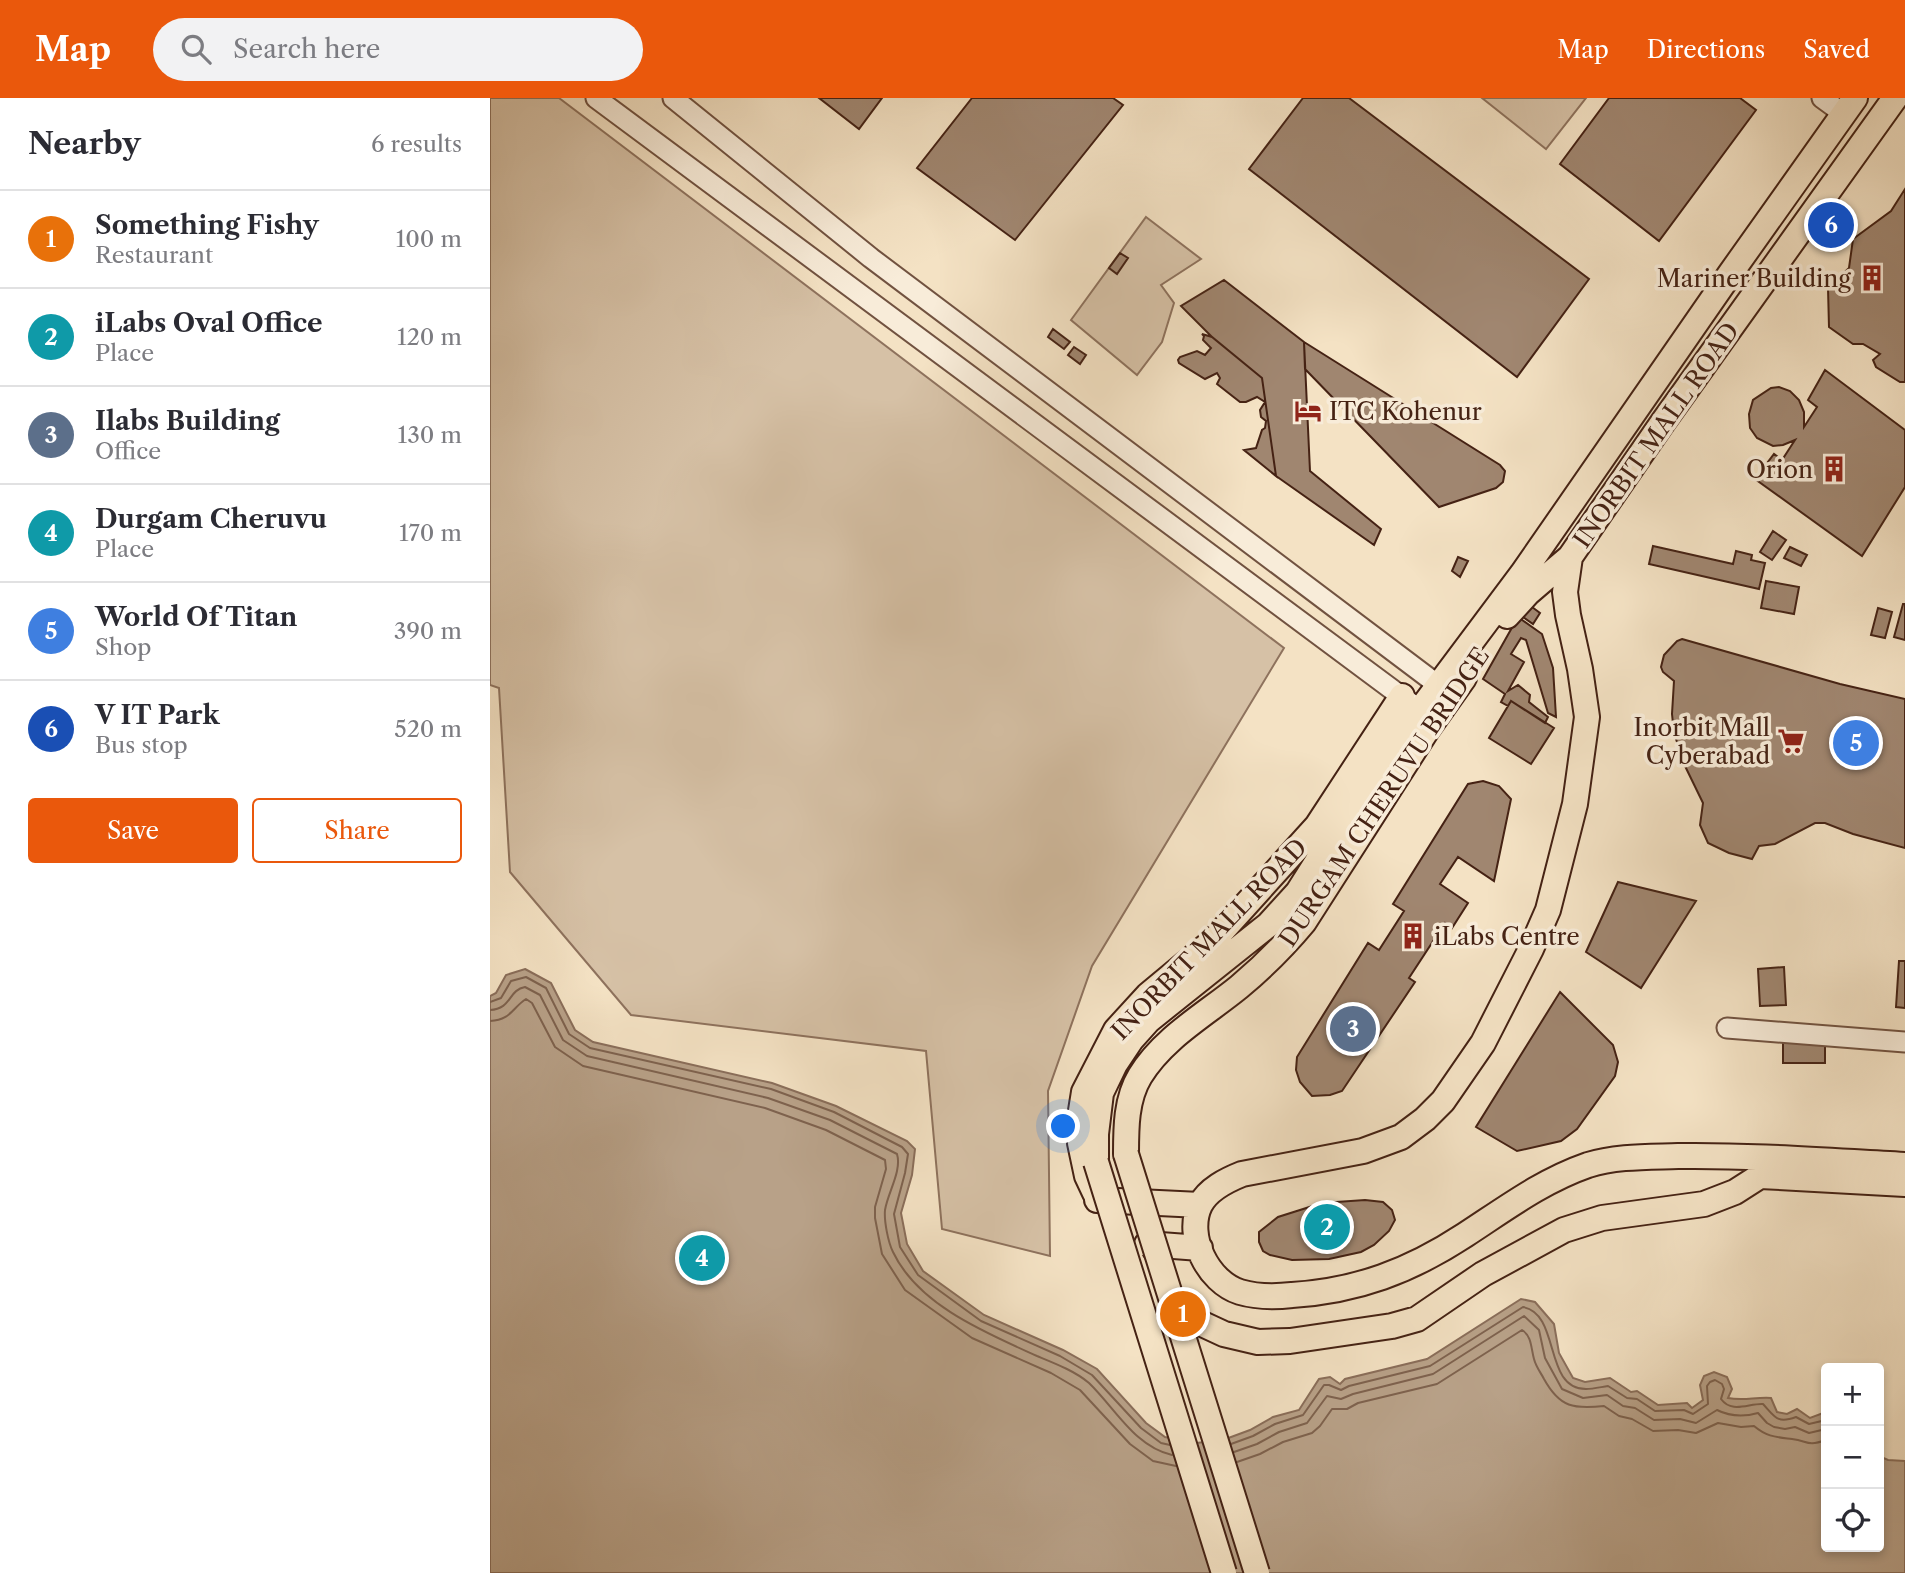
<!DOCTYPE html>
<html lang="en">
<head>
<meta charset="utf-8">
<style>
	:root { --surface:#fff; --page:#f2f2f3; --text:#2b2b33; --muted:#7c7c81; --line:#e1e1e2; --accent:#ea580c }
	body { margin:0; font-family:"Libre Caslon Text",serif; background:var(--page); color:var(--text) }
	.controls { position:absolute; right:21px; bottom:21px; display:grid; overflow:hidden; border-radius:7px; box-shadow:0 4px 10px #0003 }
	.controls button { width:63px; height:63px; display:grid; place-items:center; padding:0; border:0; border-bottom:2px solid var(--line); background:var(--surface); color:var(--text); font:35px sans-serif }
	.you { position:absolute; left:574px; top:1029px; width:24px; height:24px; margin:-18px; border:5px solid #fff; border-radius:50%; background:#1a73e8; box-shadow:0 0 0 10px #1a73e833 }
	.badge { display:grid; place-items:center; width:46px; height:46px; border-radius:50%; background:var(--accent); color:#fff; font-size:23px; font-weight:700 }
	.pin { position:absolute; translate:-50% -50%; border:4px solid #fff; box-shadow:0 2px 7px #0006 }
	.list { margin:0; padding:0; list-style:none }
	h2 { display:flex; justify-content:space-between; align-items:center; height:91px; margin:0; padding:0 28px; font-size:30px }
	h2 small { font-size:23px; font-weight:400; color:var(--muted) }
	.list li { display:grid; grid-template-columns:46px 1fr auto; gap:21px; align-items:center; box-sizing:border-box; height:98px; padding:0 28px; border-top:2px solid var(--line) }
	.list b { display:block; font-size:26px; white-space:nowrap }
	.list p { margin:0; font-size:23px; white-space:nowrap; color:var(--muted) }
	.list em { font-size:23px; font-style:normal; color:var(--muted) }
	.actions { display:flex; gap:14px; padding:21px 28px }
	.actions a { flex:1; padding:16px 0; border:2px solid var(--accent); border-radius:7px; text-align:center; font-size:24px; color:var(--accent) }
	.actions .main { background:var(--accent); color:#fff }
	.icon { flex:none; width:38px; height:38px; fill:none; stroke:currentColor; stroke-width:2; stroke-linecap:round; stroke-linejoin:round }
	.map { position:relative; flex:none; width:1415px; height:1475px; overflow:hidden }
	header { display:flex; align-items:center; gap:42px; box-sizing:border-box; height:98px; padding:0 35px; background:var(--accent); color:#fff }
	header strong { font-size:33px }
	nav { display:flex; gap:38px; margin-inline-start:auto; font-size:24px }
	.search { width:490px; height:63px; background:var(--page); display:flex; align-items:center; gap:18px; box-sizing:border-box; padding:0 24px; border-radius:38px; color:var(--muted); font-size:26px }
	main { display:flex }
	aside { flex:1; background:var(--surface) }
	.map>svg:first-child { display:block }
	.green { fill:#d6c1a6; stroke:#8e725d; stroke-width:2 }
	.water { fill:#b8a188; stroke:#8a6e5a; stroke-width:2 }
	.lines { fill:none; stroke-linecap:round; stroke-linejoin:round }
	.shore { stroke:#7e624e; stroke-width:2 }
	.building { fill:#a08670; stroke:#452214; stroke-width:2 }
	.minor-casing { stroke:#715240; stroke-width:23 }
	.major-casing { stroke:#452214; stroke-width:28 }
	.minor { stroke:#f8ecd9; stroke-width:19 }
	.major { stroke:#f4e2c4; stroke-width:24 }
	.major-bridge-casing { stroke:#452214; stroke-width:28; stroke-linecap:butt }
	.major-bridge { stroke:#f4e2c4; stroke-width:24 }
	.labels { text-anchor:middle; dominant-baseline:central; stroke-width:7; stroke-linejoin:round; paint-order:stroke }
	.poi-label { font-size:24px; fill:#452214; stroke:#f8ecd9; text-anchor:end }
	.street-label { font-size:24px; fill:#452214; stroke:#f8ecd9 }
</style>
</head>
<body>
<header>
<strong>Map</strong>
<div class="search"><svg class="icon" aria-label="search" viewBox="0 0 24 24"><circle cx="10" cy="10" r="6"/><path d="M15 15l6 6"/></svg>Search here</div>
<nav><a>Map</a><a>Directions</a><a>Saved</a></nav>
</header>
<main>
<aside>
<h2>Nearby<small>6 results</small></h2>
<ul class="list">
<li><span class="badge" style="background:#e8710a">1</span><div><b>Something Fishy</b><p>Restaurant</p></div><em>100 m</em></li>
<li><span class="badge" style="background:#0f9aa8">2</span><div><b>iLabs Oval Office</b><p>Place</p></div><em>120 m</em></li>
<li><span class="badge" style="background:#5c6f8a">3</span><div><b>Ilabs Building</b><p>Office</p></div><em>130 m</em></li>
<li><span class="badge" style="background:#0f9aa8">4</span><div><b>Durgam Cheruvu</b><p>Place</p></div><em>170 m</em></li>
<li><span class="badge" style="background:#3f7fe0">5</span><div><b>World Of Titan</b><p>Shop</p></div><em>390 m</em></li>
<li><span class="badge" style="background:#1a4fb4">6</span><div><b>V IT Park</b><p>Bus stop</p></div><em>520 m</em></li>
</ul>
<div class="actions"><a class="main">Save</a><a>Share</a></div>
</aside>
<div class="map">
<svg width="1415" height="1475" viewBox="0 0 1415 1475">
	<rect width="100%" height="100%" fill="#f4e2c4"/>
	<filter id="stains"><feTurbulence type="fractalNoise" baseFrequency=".00286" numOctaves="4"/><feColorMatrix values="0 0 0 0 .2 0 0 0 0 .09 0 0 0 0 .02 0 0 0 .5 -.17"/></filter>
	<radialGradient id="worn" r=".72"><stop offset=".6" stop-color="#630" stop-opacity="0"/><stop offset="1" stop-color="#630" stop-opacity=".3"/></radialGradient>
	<path class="green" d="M0,0H69L794,550L602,868L558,993L560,1158L452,1131L436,953L141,917L20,774L9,590L0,587Z
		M992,0H1096L1056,51Z
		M656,119L711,161L671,187L684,205L672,244L647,277L581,222Z"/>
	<path class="water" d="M35,871L61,885L85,932L103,944L282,985L346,1008L417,1043L425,1051L422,1077L411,1115L417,1146L433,1173L494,1217L573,1252L607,1271L656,1325L675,1339L706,1345L733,1342L760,1332L783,1319L809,1312L829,1281L840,1279L850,1286L855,1281L937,1261L1031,1201L1045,1204L1064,1226L1069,1255L1083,1280L1095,1284L1120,1280L1141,1294L1147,1293L1168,1307L1197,1305L1202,1310L1213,1302L1210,1287L1214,1278L1224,1274L1237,1279L1242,1291L1238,1300C1253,1303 1265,1299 1281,1300L1287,1314L1297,1316L1307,1311L1320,1320L1336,1314V1449H1389V1358L1398,1362L1415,1363V1475H0V898L6,895L16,877Z"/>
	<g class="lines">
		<path class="shore" d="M0,904L11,900L21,883L36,879L56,890L79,936L100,950L281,991L344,1014L412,1049L418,1056L415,1075L404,1116L410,1149L428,1177L491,1223L570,1258L602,1277L651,1330L671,1345L680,1347
			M0,912C22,911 18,892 35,889L50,897L73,942L97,958L278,1000L340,1022L407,1056C412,1073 398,1094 395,1112C394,1123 398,1144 403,1154C428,1207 496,1235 547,1258C564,1265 585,1273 599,1285C625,1310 645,1349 682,1357
			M0,923C21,922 22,910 36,901L42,905L65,949L93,968L275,1010L336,1032L395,1062L396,1071L385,1109V1120L392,1156L415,1192L482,1240L561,1275L590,1292L640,1346L663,1363L686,1368
			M741,1346L763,1338L785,1326L813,1317L834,1287H839L851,1292L859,1288L940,1268L1033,1209C1071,1216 1053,1291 1096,1291C1103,1291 1111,1289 1118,1288L1137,1300L1147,1301L1165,1313L1194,1312L1203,1316L1218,1306L1217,1288L1220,1284L1225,1282L1232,1286L1234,1291L1231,1301C1242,1316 1259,1305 1273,1306C1285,1319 1287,1326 1306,1319L1319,1326L1336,1322
			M744,1354L767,1346L789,1334L817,1325L837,1298L851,1301L863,1296L943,1276L1034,1218L1049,1232L1055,1260L1072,1291L1093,1300L1117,1297L1133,1308L1145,1310L1164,1322L1190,1321L1206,1325L1227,1312C1241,1319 1254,1319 1268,1315L1277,1325L1284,1329L1295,1331L1305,1329L1319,1335L1336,1331
			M747,1364L770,1356L793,1344L822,1335L830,1328L842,1311H857L868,1305L947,1286L1032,1232C1042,1238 1041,1251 1044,1261C1046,1269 1051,1275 1054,1281C1070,1310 1084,1311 1114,1308L1129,1318L1142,1321L1163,1333L1188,1332L1206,1335L1228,1325L1251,1329L1264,1328C1277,1339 1286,1339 1302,1341C1319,1343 1316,1349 1336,1342"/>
	</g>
	<path class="building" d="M329,0H392L369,31Z
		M482,0H623L633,7L525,142L427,70Z
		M813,0H859L1099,181L1027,279L759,71Z
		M1119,0H1250L1266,12L1169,143L1070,66Z
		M1415,91V284H1410L1386,269L1383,262L1390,256L1373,246H1363L1339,229L1338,190L1359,170L1363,141L1401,113Z
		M630,155L638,160L627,176L619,170Z
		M734,182L814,244L820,373L891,431L884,447L786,378L772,280L722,239L691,208Z
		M563,231L580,244L574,251L558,239Z
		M712,236L722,239L772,280L786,378L754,352L766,350L772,332L775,330L776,323L771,319L770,312L775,304L767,299L756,304H750L727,286L730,280L727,275L715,281L689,265L688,262L690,259L707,253L715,257L721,250L713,242L714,238Z
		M814,244L1010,367L1015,373L1013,384L1006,390L949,409L815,271Z
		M584,249L596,257L590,266L578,257Z
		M1335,272L1415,332V389L1372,458L1265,381L1284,356L1292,362L1305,342L1293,347L1283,348L1267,340L1260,330L1259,316L1263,302L1281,290L1289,289L1300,293L1309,302L1314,314V329L1327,309L1318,302Z
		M1283,433L1296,442L1282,462L1270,454Z
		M1163,448L1243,466L1246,453L1262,457L1261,462L1275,465L1269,491L1159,466Z
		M1300,449L1317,457L1311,468L1294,460Z
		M968,459L978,463L970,479L962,473Z
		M1276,483L1309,489L1304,516L1271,510Z
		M1038,506L1050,515L1043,526L1030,517Z
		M1413,506H1415V542L1404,539Z
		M1388,510L1402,514L1395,540L1381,537Z
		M1028,519L1052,536L1063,570L1066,619L1058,615L1036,542L1031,540L1021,556L1034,564L1018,593L1028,587L1040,597L1039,604L1058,619L1055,625L1021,603L1018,608L1011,604L1015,596L993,581Z
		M1192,541L1350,586L1415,601V750L1363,736L1335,725H1325L1285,746L1269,748L1262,761L1239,755L1218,745L1210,727L1213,705L1195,668L1184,635L1182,616L1184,583L1173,574L1171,569L1174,557L1187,543Z
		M1021,603L1064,630L1041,666L999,640Z
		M993,683L1009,688L1021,701L1004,783L968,759L950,786L978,805L962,830L955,825L919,880L925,884L852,993L840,997L822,998L810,984L806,972L807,959L878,845L889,852L914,813L903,806L978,686Z
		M1128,784L1206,803L1151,890L1096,854Z
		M1409,863H1415V910L1406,909Z
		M1294,869L1296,907L1270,908L1268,871Z
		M1070,894L1123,947L1128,964L1125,978L1087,1031L1071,1043L1027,1053L986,1029Z
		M1293,944L1335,945V965H1293Z
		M875,1102L893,1104L902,1112L905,1122L899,1133L884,1147L871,1154L839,1161L802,1162L780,1157L773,1153L769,1144V1134L788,1119L832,1105Z"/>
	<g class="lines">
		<g class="minor-casing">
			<path id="minor" d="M106,0L923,607
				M183,0L381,160L948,587
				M1332,0L1354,16
				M1237,930L1415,944"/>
		</g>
		<g class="major-casing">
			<path id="major" d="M1405,0L1173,324L1080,459L1075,494L1078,517L1090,571L1097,619L1085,706L1058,812L1041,851L993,945L953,1003L935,1021L911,1039L873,1053L752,1076C737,1082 718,1091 710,1107C695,1138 718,1184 750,1194C767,1199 784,1199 802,1197C867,1193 920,1173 975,1137C1015,1111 1052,1083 1098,1067C1126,1058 1159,1059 1188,1058C1264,1057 1339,1063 1415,1067
				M1017,518L1038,495L1080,459
				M636,1056C636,1030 636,1001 650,978C673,940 716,916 749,889C773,869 794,848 814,824L937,632L974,580
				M606,1060V1036L611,995L625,966L641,942L659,922L778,827L808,794L851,726L922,623L1032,476L1240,176L1365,0
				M605,1095L597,1078L590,1045V1019L594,994L626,932L658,897L723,843L827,728L912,598
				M607,1102L710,1107
				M657,1146L710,1150
				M640,1161L662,1194L678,1210L734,1236L768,1244L800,1243L902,1228L927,1221L993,1176L1074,1132L1112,1120L1214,1106L1245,1094L1270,1078L1415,1086"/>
		</g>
		<use href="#minor" class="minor"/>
		<use href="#major" class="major"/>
		<g class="major-bridge-casing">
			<path id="major-bridge" d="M636,1056L767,1475
				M606,1064L734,1475"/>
		</g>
		<use href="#major-bridge" class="major-bridge"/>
	</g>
	<defs>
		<g id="building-bare" transform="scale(2.1)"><path d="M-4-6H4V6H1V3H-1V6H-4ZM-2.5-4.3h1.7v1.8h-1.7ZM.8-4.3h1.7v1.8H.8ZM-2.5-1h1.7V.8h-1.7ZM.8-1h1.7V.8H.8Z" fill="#8f2418" stroke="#f8ecd9" stroke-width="2.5" paint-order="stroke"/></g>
		<g id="hotel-bare" transform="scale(2.1)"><path d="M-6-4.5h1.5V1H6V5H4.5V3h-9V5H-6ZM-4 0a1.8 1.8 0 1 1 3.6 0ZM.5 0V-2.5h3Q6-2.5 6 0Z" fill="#8f2418" stroke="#f8ecd9" stroke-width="2.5" paint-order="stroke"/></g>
		<g id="supermarket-bare" transform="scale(2.1)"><path d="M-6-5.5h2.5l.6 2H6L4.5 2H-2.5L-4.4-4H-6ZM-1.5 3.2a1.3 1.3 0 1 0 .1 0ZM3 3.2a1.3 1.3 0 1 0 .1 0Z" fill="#8f2418" stroke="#f8ecd9" stroke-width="2.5" paint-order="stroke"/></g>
	</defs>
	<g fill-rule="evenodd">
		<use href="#building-bare" x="1382" y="180"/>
		<use href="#hotel-bare" x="818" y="313"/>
		<use href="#building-bare" x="1344" y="371"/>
		<use href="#supermarket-bare" x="1301" y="643"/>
		<use href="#building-bare" x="923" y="838"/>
	</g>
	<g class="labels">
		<g class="poi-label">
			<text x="1361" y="180">Mariner Building</text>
			<text x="839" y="313" text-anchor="start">ITC Kohenur</text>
			<text x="1323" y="371">Orion</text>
			<text x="1280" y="629">Inorbit Mall<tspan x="1280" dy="28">Cyberabad</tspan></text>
			<text x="944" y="838" text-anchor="start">iLabs Centre</text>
		</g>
		<g class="street-label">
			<text transform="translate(1166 337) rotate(-55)">INORBIT MALL ROAD</text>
			<text transform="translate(894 699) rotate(-56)">DURGAM CHERUVU BRIDGE</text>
			<text transform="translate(719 841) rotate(-46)">INORBIT MALL ROAD</text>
		</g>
	</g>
	<rect width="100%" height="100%" filter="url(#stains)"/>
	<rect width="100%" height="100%" fill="url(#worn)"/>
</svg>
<div class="controls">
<button>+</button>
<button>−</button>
<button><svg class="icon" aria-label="locate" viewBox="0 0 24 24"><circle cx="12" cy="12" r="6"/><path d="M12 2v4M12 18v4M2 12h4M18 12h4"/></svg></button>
</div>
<div class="you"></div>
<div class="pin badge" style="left:693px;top:1216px;background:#e8710a">1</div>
<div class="pin badge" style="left:837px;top:1129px;background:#0f9aa8">2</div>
<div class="pin badge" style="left:863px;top:931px;background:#5c6f8a">3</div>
<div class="pin badge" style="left:212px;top:1160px;background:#0f9aa8">4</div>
<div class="pin badge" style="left:1366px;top:645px;background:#3f7fe0">5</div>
<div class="pin badge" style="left:1341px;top:127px;background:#1a4fb4">6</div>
</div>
</main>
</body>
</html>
